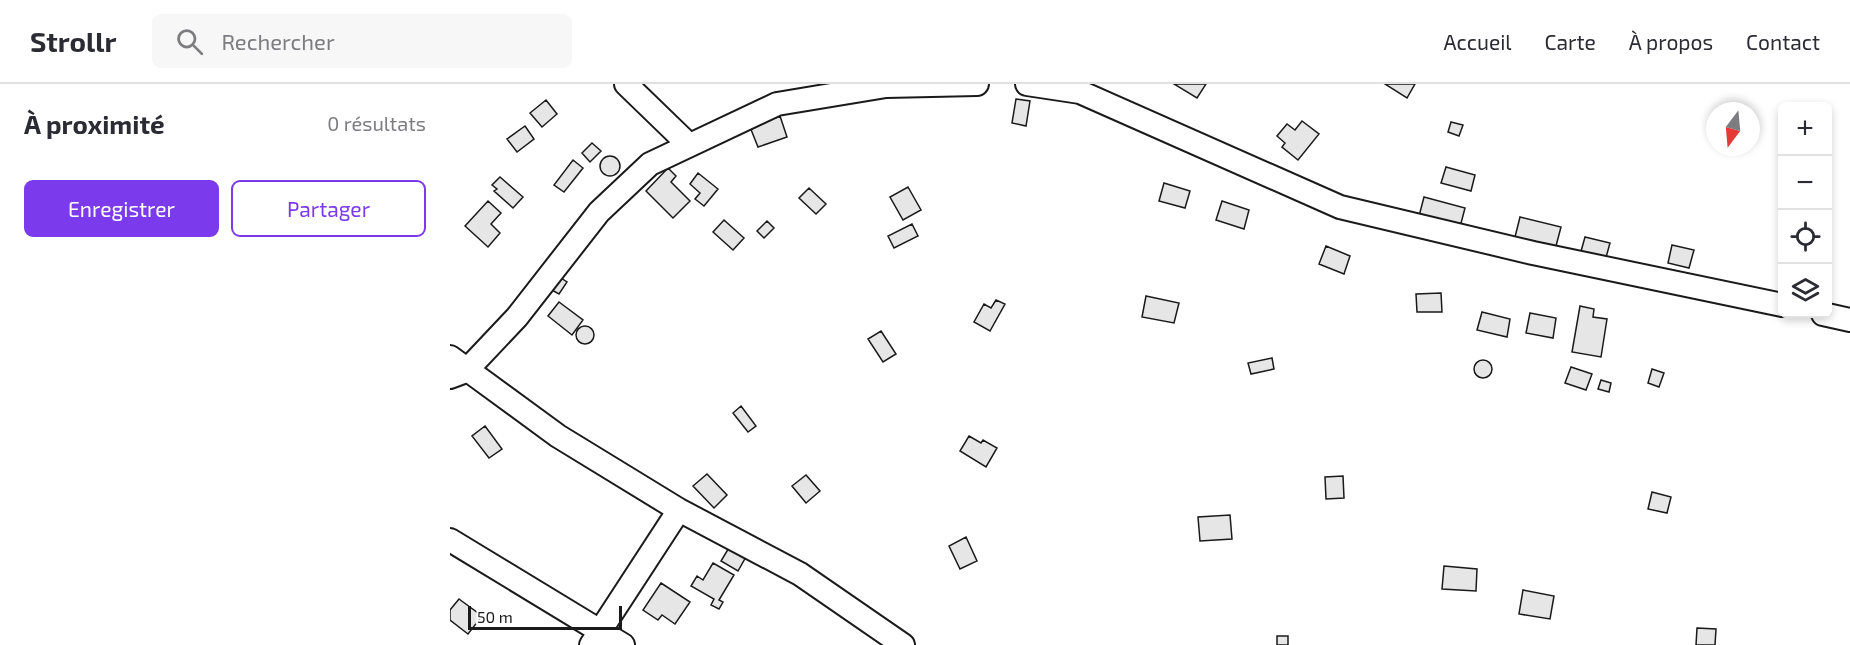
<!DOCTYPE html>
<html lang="fr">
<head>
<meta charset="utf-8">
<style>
	:root { --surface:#fff; --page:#f7f7f7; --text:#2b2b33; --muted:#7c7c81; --line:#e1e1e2; --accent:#7c3aed }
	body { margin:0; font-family:"Exo 2",sans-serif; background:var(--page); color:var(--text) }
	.controls { position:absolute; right:18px; top:18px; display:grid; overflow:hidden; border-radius:9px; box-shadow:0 3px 9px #0003 }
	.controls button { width:54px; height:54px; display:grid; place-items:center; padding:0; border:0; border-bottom:2px solid var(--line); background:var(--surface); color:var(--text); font:30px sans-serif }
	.compass { position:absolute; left:1256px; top:18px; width:54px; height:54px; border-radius:50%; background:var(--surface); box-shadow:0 3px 9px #0003; rotate:196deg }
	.scale { position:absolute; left:18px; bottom:15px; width:154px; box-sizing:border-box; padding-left:6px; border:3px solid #1a1a1a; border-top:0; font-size:16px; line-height:21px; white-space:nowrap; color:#1a1a1a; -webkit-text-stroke:4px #fff; paint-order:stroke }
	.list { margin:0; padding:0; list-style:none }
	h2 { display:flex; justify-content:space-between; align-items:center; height:78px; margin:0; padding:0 24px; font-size:26px }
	h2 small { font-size:20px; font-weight:400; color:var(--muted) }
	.actions { display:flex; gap:12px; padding:18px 24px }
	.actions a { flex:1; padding:14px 0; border:2px solid var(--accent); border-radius:9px; text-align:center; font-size:21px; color:var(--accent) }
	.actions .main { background:var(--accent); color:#fff }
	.icon { flex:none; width:33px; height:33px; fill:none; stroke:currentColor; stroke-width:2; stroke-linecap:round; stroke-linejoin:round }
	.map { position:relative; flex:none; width:1400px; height:561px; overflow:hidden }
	header { display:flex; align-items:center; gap:36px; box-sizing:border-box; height:84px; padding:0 30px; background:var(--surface); border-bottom:2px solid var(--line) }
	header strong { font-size:28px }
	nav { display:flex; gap:33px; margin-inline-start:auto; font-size:21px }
	.search { width:420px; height:54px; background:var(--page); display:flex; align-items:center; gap:15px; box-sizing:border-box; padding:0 21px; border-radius:9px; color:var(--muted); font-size:22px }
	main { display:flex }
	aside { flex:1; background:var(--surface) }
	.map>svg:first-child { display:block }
	.building { fill:#e6e6e6; stroke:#1a1a1a; stroke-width:1.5 }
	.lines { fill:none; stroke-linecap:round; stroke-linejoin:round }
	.minor-casing { stroke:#1a1a1a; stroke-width:26 }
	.minor { stroke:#fff; stroke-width:22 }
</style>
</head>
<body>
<header>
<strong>Strollr</strong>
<div class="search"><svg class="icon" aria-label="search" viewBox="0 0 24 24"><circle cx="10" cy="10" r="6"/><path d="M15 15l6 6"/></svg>Rechercher</div>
<nav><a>Accueil</a><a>Carte</a><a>À propos</a><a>Contact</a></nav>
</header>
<main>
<aside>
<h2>À proximité<small>0 résultats</small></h2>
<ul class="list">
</ul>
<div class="actions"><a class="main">Enregistrer</a><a>Partager</a></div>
</aside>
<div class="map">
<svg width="1400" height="561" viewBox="0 0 1400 561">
	<rect width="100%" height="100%" fill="#fff"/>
	<path class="building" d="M724,0H756L747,14Z
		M935,0H965L957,14Z
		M566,15L580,17L576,42L562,39Z
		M96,16L107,30L92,43L80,29Z
		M330,32L337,53L308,63L300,43Z
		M852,37L869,50L848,76L832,63L835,59L827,52L837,40L845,46Z
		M1001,38L1013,41L1009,52L998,48Z
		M75,42L84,55L67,68L57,55Z
		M142,59L151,67L140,78L132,69Z
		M150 82a10 10 0 1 1 20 0a10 10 0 1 1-20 0Z
		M123,76L133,84L114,108L104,101Z
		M996,83L1025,91L1021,107L991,99Z
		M218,84L226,92L221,98L240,117L223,134L196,107Z
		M248,89L268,105L254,122L245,115L250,109L240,100Z
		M50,93L73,113L63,124L44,107L47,105L42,101Z
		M714,99L740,107L735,124L709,117Z
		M458,103L471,126L453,136L440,113Z
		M359,104L376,120L366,130L349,114Z
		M974,113L1015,124L1009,147L968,136Z
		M38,117L51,129L41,140L50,149L38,163L15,142Z
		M772,117L799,126L794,145L766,136Z
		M1070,133L1111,143L1106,162L1065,153Z
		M274,136L294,154L283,166L263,148Z
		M317,137L324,144L314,154L307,147Z
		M462,140L468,152L444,164L438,152Z
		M1135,153L1160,159L1155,177L1130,171Z
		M1222,161L1244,166L1239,184L1218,179Z
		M876,162L900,172L894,190L869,180Z
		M108,192L117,198L109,210L100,205Z
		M991,209L992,228H967L966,210Z
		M696,212L729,219L724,239L692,233Z
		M546,216L555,220L540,247L524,238L534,220L541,224Z
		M109,218L133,236L122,251L98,232Z
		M1130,222L1144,225L1143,233L1157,235L1151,273L1122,268Z
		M1032,228L1060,235L1057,253L1027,246Z
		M1080,229L1106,234L1103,254L1076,249Z
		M126 251a9 9 0 1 1 18 0a9 9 0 1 1-18 0Z
		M431,247L446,270L433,278L418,255Z
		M822,274L824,285L801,290L798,279Z
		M1024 285a9 9 0 1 1 18 0a9 9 0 1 1-18 0Z
		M1121,283L1142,290L1136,306L1115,299Z
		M1202,285L1214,289L1209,303L1198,299Z
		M1151,296L1161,299L1159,308L1148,305Z
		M291,322L306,342L298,348L283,329Z
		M35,342L52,365L39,374L22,352Z
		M519,352L531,359L533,356L547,364L536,383L510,367Z
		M257,390L277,411L264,424L243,402Z
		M356,391L370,407L356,419L342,402Z
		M893,392L894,414L876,415L875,393Z
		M1202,408L1221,413L1217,429L1198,425Z
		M780,431L782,455L750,457L748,433Z
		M516,453L527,477L510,485L499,462Z
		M280,462L297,471L288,487L271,477Z
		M263,479L284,491L269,516L273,518L269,525L261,521L264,515L241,502L247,492L253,496Z
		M994,482L1027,485L1026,507L992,505Z
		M211,499L240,518L225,540L212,531L208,536L193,526Z
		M1073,506L1104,512L1100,535L1069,530Z
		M9,515L32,532L18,550L0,536V526Z
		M1247,544L1266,545L1265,561H1246Z
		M827,552H838V561H827Z"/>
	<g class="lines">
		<g class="minor-casing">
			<path id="minor" d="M176,0L239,61
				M577,0L630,8L890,123L1083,169L1332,221
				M1373,230L1400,236
				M0,273L108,352L229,426L350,490L453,561
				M0,293L16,287L67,233L149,128L200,80L327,20L436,2L527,0
				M0,456L173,561
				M141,561L229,426"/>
		</g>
		<use href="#minor" class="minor"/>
	</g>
</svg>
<div class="controls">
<button>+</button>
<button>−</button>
<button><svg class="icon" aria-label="locate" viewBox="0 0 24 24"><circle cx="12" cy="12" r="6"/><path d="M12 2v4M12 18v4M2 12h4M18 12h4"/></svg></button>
<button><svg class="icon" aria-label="layers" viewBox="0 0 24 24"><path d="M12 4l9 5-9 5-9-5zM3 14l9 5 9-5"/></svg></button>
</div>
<svg class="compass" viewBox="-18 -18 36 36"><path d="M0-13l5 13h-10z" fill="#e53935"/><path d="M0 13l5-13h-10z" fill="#7c7c81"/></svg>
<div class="scale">50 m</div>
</div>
</main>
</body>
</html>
